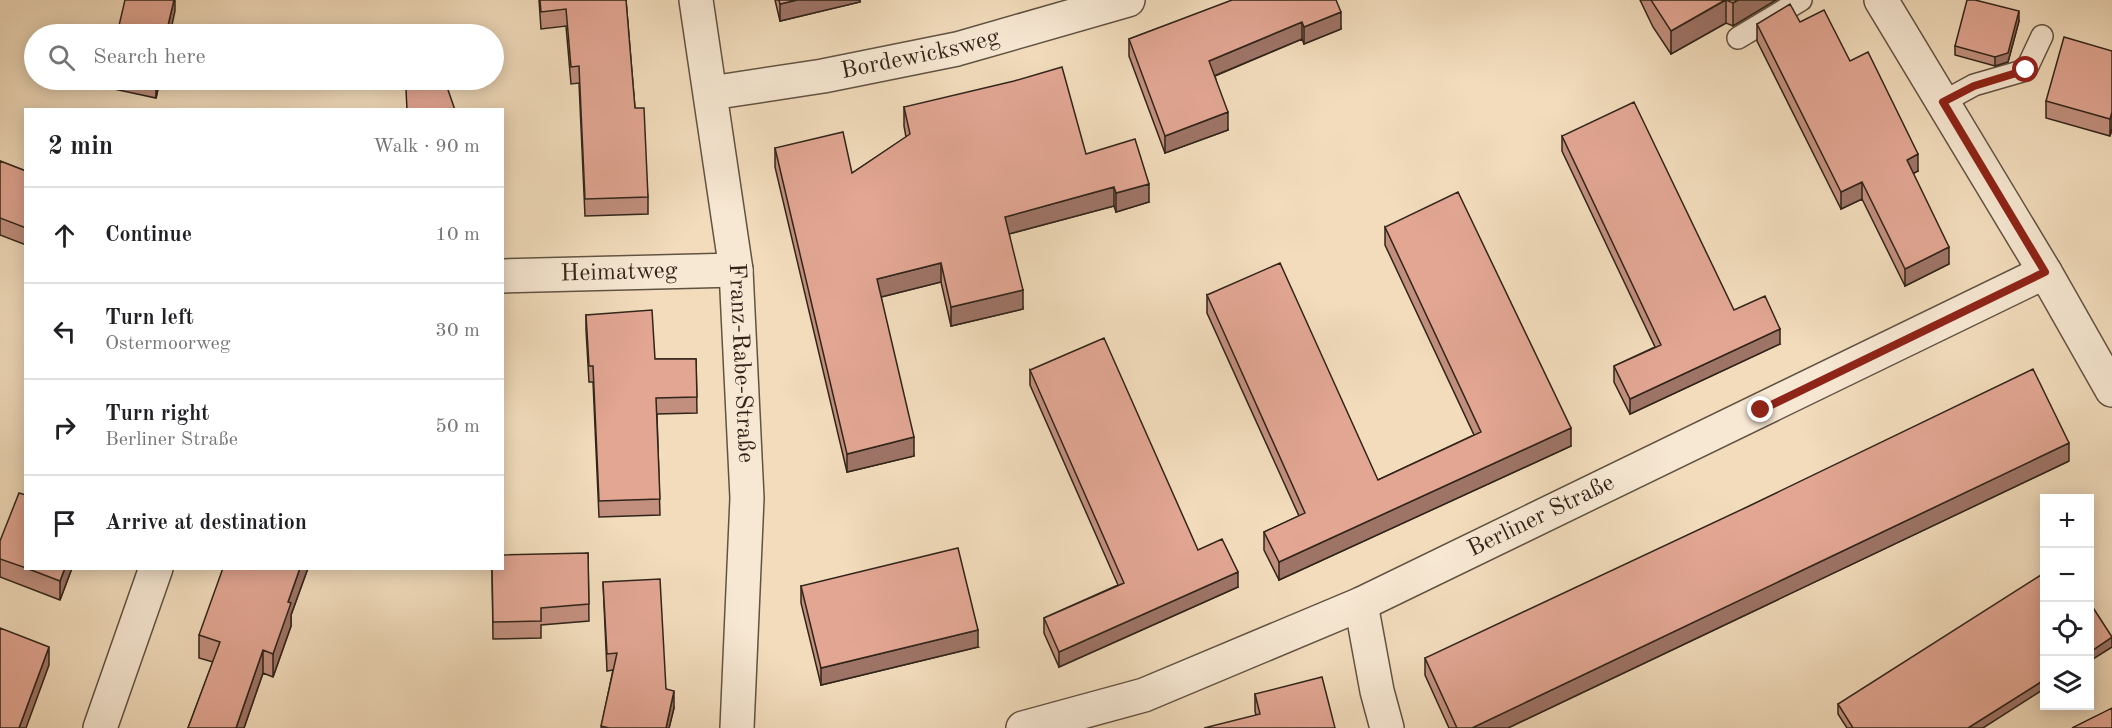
<!DOCTYPE html>
<html lang="en">
<head>
<meta charset="utf-8">
<style>
	:root { --surface:#fff; --page:#f2f2f2; --text:#202124; --muted:#757577; --line:#e0e0e0 }
	body { margin:0; font-family:"Old Standard TT",serif; background:var(--page); color:var(--text) }
	.controls { position:absolute; right:18px; bottom:18px; display:grid; overflow:hidden; border-radius:0px; box-shadow:0 3px 15px #0003 }
	.controls button { width:54px; height:54px; display:grid; place-items:center; padding:0; border:0; border-bottom:2px solid var(--line); background:var(--surface); color:var(--text); font:30px sans-serif }
	.stop { position:absolute; width:18px; height:18px; margin:-14px; border:4px solid #8f2418; border-radius:50%; background:#fff }
	.stop.end { background:#8f2418; border-color:#fff; box-shadow:0 2px 6px #0008 }
	.list { margin:0; padding:0; list-style:none }
	h2 { display:flex; justify-content:space-between; align-items:center; height:78px; margin:0; padding:0 24px; font-size:26px }
	h2 small { font-size:20px; font-weight:400; color:var(--muted) }
	.list li { display:grid; grid-template-columns:39px 1fr auto; gap:18px; align-items:center; box-sizing:border-box; height:96px; padding:0 24px; border-top:2px solid var(--line) }
	.list b { display:block; font-size:22px; white-space:nowrap }
	.list p { margin:0; font-size:20px; white-space:nowrap; color:var(--muted) }
	.list em { font-size:20px; font-style:normal; color:var(--muted) }
	.icon { flex:none; width:33px; height:33px; fill:none; stroke:currentColor; stroke-width:2; stroke-linecap:round; stroke-linejoin:round }
	.map { position:relative; flex:none; width:2112px; height:728px; overflow:hidden }
	.search { position:absolute; background:var(--surface); box-shadow:0 3px 15px #0003; left:24px; top:24px; width:480px; height:66px; display:flex; align-items:center; gap:15px; box-sizing:border-box; padding:0 21px; border-radius:33px; color:var(--muted); font-size:22px }
	.panel { position:absolute; background:var(--surface); box-shadow:0 3px 15px #0003; left:24px; top:108px; width:480px; height:462px; border-radius:0px }
	.map>svg:first-child { display:block }
	.lines { fill:none; stroke-linecap:round; stroke-linejoin:round }
	.service-casing { stroke:#615342; stroke-width:24 }
	.minor-casing { stroke:#615342; stroke-width:36 }
	.service { stroke:#f7e8d3; stroke-width:21 }
	.minor { stroke:#f7e8d3; stroke-width:33 }
	.wall { fill:#c28f7e; stroke:#31251a; stroke-width:1.5 }
	.shaded-wall { fill:#9e7467; stroke:#31251a; stroke-width:1.5 }
	.building { fill:#e2a693; stroke:#31251a; stroke-width:1.5 }
	.route { stroke:#8f2418; stroke-width:8 }
	.labels { text-anchor:middle; dominant-baseline:central; stroke-width:6; stroke-linejoin:round; paint-order:stroke }
	.street-label { font-size:24px; fill:#31251a; stroke:#f7e8d3 }
</style>
</head>
<body>
<div class="map">
<svg width="2112" height="728" viewBox="0 0 2112 728">
	<rect width="100%" height="100%" fill="#f2dcbc"/>
	<filter id="stains"><feTurbulence type="fractalNoise" baseFrequency=".00333" numOctaves="4"/><feColorMatrix values="0 0 0 0 .2 0 0 0 0 .09 0 0 0 0 .02 0 0 0 .5 -.17"/></filter>
	<radialGradient id="worn" r=".72"><stop offset=".6" stop-color="#630" stop-opacity="0"/><stop offset="1" stop-color="#630" stop-opacity=".3"/></radialGradient>
	<g class="lines">
		<g class="service-casing">
			<path id="service" d="M1738,38L1801,0
				M1943,102L1974,85L2026,70L2042,36"/>
		</g>
		<g class="minor-casing">
			<g id="minor">
				<path id="s1" d="M696,0L736,270L747,498L737,728"/>
				<path d="M1881,0L2045,272L2112,390"/>
				<path id="s2" d="M711,93L823,76L957,49L1128,0"/>
				<path id="s3" d="M502,276L736,270"/>
				<path d="M1361,604L1377,691L1387,728"/>
				<path d="M100,728L156,568"/>
				<path id="s4" d="M1023,728L1144,695L1361,604L2045,272"/>
			</g>
		</g>
		<use href="#service" class="service"/>
		<use href="#minor" class="minor"/>
	</g>
	<path class="wall" d="M539,0H626L635,108L648,197V214L585,216L579,83L571,84L566,26L541,29Z
		M775,0H860V2L780,21Z
		M1231,0H1336L1341,29L1304,44L1302,39L1215,76L1228,130L1165,153L1129,56V39L1231,1Z
		M1640,0H1776L1733,26L1726,23L1671,54L1653,27Z
		M2019,21L2008,62L1995,66L1955,55V46Z
		M1800,22L1918,171L1913,173L1949,264L1905,286L1862,199L1841,209L1757,41V24Z
		M2112,51V129L2110,136L2046,118V101Z
		M109,80H160L156,98L109,88Z
		M904,107L1086,154L1149,202L1116,212L1114,206L1009,234L1023,309L951,326L941,282L881,297L914,456L847,472L775,167V148L852,173L906,137L904,126Z
		M1562,136L1734,310L1780,344L1630,414L1614,382V366L1655,347L1562,151Z
		M0,161L26,171V245L0,235Z
		M1385,227L1571,446L1279,580L1264,550V532L1299,516L1207,313V295L1378,480L1474,435L1385,245Z
		M586,315L655,359H696L697,413L657,414L660,515L599,517L593,382H589L586,330Z
		M1030,370L1198,550L1238,587L1059,667L1044,633V618L1118,585L1030,385Z
		M2069,461L1508,728H1449L1425,675V658Z
		M0,541L72,568L60,600L0,577Z
		M588,553L589,621L541,625V638L493,639L492,568Z
		M308,568L291,615V626L273,677L263,673L244,728H188L213,662L199,658V635Z
		M603,582L666,689L674,708L669,728H601L613,670L607,671Z
		M801,586L978,647L821,685L801,603Z
		M1255,694L1335,728L1256,715L1255,711Z
		M1838,704L1983,728H1847L1838,714Z"/>
	<path class="shaded-wall" d="M174,0H175V11L170,34H166Z
		M797,0H860V2L780,21V4Z
		M1726,0V23L1671,54V31Z
		M1738,0H1776L1733,26V3Z
		M2019,11V21L2008,62L1995,66V57Z
		M1341,12V29L1304,44V27Z
		M1302,22V39L1209,78V61Z
		M157,80H160L156,98V81Z
		M1228,112V130L1165,153V136Z
		M2112,112V129L2110,136V119Z
		M1918,154V171L1907,177V160Z
		M1862,182V199L1841,209V192Z
		M1149,184V202L1116,212V193Z
		M1114,187V206L1005,235V217Z
		M1949,247V264L1905,286V269Z
		M941,263V282L877,298V279Z
		M1023,290V309L951,326V307Z
		M1780,329V344L1630,414V399Z
		M1571,428V446L1279,580V562Z
		M914,437V456L847,472V454Z
		M2069,443V461L1508,728H1472Z
		M65,568H72L60,600V581Z
		M300,568H308L291,615V626L273,677V654L288,602Z
		M1238,572V587L1059,667V652Z
		M978,630V647L821,685V668Z
		M2112,637V647L2090,661V652Z
		M49,647V665L26,728H19Z
		M263,650V673L244,728H236Z
		M2044,680V689L1983,728H1968Z
		M674,691V708L669,728H666Z"/>
	<path class="building" d="M125,0H174L166,34H117Z
		M540,0H626L635,108H644L648,197L585,199L579,66L571,67L566,9L541,12Z
		M779,0H797L780,4Z
		M1232,0H1336L1341,12L1304,27L1302,22L1209,61L1228,112L1165,136L1129,39Z
		M1651,0H1725L1671,31Z
		M1726,0H1738L1733,3Z
		M1967,0H1975L2019,11L2008,53L1995,57L1955,46Z
		M1790,4L1800,22L1824,10L1850,61L1868,52L1918,154L1907,160L1949,247L1905,269L1862,182L1841,192L1757,24Z
		M2064,37L2112,51V112L2110,119L2046,101Z
		M1062,67L1086,154L1135,139L1149,184L1116,193L1114,187L1005,217L1023,290L951,307L941,263L877,279L914,437L847,454L775,148L843,132L852,173L910,134L904,107L1014,81Z
		M447,87L455,110H407L406,89Z
		M1634,102L1734,310L1765,296L1780,329L1630,399L1614,366L1661,345L1562,136Z
		M0,161L26,171V228L0,218Z
		M1458,192L1571,428L1279,562L1264,532L1305,513L1207,295L1280,263L1378,480L1481,432L1385,227Z
		M652,310L655,359H696L697,397L656,398L660,499L599,501L593,366H589L586,315Z
		M1104,338L1198,550L1222,539L1238,572L1059,652L1044,618L1124,583L1030,370Z
		M2033,369L2069,443L1472,728H1457L1425,658L1747,507Z
		M19,493L26,495V568L0,559V541Z
		M958,548L978,630L821,668L801,586Z
		M588,553L589,604L541,608V621L493,622L492,568H502V555Z
		M26,568H65L60,581Z
		M223,568H300L288,602L291,603L273,654L263,650L236,728H188L220,642L199,635Z
		M2044,573V680L1968,728H1853L1838,704Z
		M660,579L666,689L674,691L666,728H609L601,726L617,653L607,654L603,582Z
		M2090,603L2112,637L2090,652Z
		M0,628L49,647L19,728H0Z
		M1322,677L1335,728H1204L1260,714L1255,694Z
		M2112,708V728H2072Z"/>
	<g class="lines">
		<path class="route" d="M1761,410L2045,272L1943,102L1974,86L2026,70"/>
	</g>
	<g class="labels">
		<g class="street-label">
			<text stroke="none"><textPath href="#s2" startOffset="213">Bordewicksweg</textPath></text>
			<text stroke="none"><textPath href="#s3" startOffset="117">Heimatweg</textPath></text>
			<text stroke="none"><textPath href="#s1" startOffset="366">Franz-Rabe-Straße</textPath></text>
			<text stroke="none"><textPath href="#s4" startOffset="561">Berliner Straße</textPath></text>
		</g>
	</g>
	<rect width="100%" height="100%" filter="url(#stains)"/>
	<rect width="100%" height="100%" fill="url(#worn)"/>
</svg>
<div class="controls">
<button>+</button>
<button>−</button>
<button><svg class="icon" aria-label="locate" viewBox="0 0 24 24"><circle cx="12" cy="12" r="6"/><path d="M12 2v4M12 18v4M2 12h4M18 12h4"/></svg></button>
<button><svg class="icon" aria-label="layers" viewBox="0 0 24 24"><path d="M12 4l9 5-9 5-9-5zM3 14l9 5 9-5"/></svg></button>
</div>
<div class="stop" style="left:2026px;top:70px"></div>
<div class="stop end" style="left:1761px;top:410px"></div>
<div class="search"><svg class="icon" aria-label="search" viewBox="0 0 24 24"><circle cx="10" cy="10" r="6"/><path d="M15 15l6 6"/></svg>Search here</div>
<section class="panel">
<h2>2 min<small>Walk · 90 m</small></h2>
<ul class="list">
<li><svg class="icon" aria-label="ahead" viewBox="0 0 24 24"><path d="M12 20V5M6 11l6-6 6 6"/></svg><div><b>Continue</b></div><em>10 m</em></li>
<li><svg class="icon" aria-label="left" viewBox="0 0 24 24"><path d="M17 20v-9H6M10 6l-5 5 5 5"/></svg><div><b>Turn left</b><p>Ostermoorweg</p></div><em>30 m</em></li>
<li><svg class="icon" aria-label="right" viewBox="0 0 24 24"><path d="M7 20v-9h11M14 6l5 5-5 5"/></svg><div><b>Turn right</b><p>Berliner Straße</p></div><em>50 m</em></li>
<li><svg class="icon" aria-label="arrive" viewBox="0 0 24 24"><path d="M6 21V4h12l-3 4 3 4H6"/></svg><div><b>Arrive at destination</b></div></li>
</ul>
</section>
</div>
</body>
</html>
